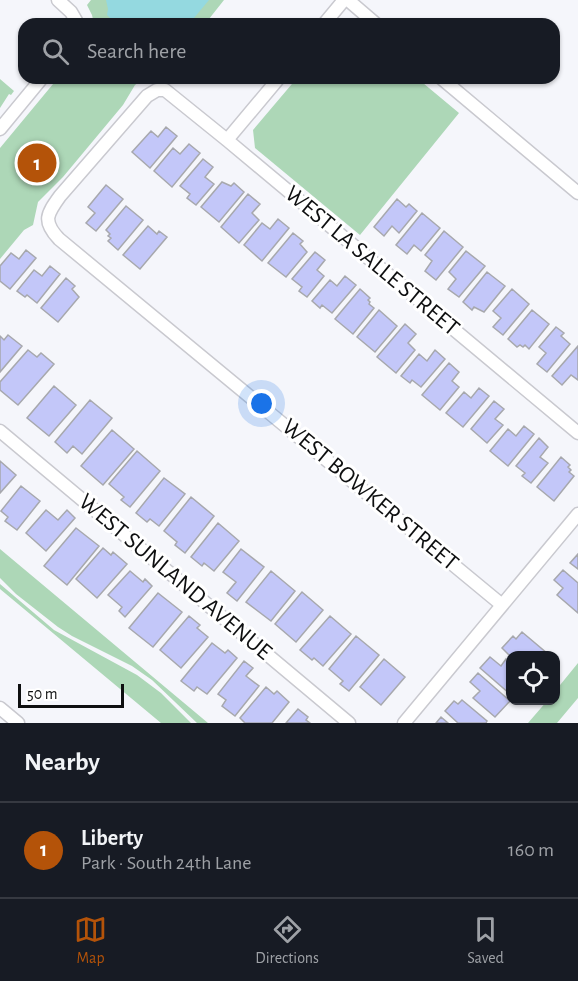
<!DOCTYPE html>
<html lang="en">
<head>
<meta charset="utf-8">
<style>
	:root { --surface:#171b24; --page:#242831; --text:#f1f3f6; --muted:#9ea1a6; --line:#363941; --accent:#b45309 }
	body { margin:0; font-family:"Alegreya Sans",sans-serif; background:var(--page); color:var(--text) }
	.controls { position:absolute; right:18px; bottom:18px; display:grid; overflow:hidden; border-radius:12px; box-shadow:0 2px 4px #0004 }
	.controls button { width:54px; height:54px; display:grid; place-items:center; padding:0; border:0; border-bottom:2px solid var(--line); background:var(--surface); color:var(--text); font:30px sans-serif }
	.scale { position:absolute; left:18px; bottom:15px; width:106px; box-sizing:border-box; padding-left:6px; border:3px solid #0e0f10; border-top:0; font-size:16px; line-height:21px; white-space:nowrap; color:#0e0f10; -webkit-text-stroke:4px #fff; paint-order:stroke }
	.you { position:absolute; left:262px; top:404px; width:21px; height:21px; margin:-15px; border:4px solid #fff; border-radius:50%; background:#1a73e8; box-shadow:0 0 0 9px #1a73e833 }
	.badge { display:grid; place-items:center; width:39px; height:39px; border-radius:50%; background:var(--accent); color:#fff; font-size:20px; font-weight:700 }
	.pin { position:absolute; translate:-50% -50%; border:3px solid #fff; box-shadow:0 2px 6px #0006 }
	.list { margin:0; padding:0; list-style:none }
	h2 { display:flex; justify-content:space-between; align-items:center; height:78px; margin:0; padding:0 24px; font-size:26px }
	h2 small { font-size:20px; font-weight:400; color:var(--muted) }
	.list li { display:grid; grid-template-columns:39px 1fr auto; gap:18px; align-items:center; box-sizing:border-box; height:96px; padding:0 24px; border-top:2px solid var(--line) }
	.list b { display:block; font-size:22px; white-space:nowrap }
	.list p { margin:0; font-size:20px; white-space:nowrap; color:var(--muted) }
	.list em { font-size:20px; font-style:normal; color:var(--muted) }
	.icon { flex:none; width:33px; height:33px; fill:none; stroke:currentColor; stroke-width:2; stroke-linecap:round; stroke-linejoin:round }
	.map { position:relative; flex:none; width:578px; height:723px; overflow:hidden }
	.search { position:absolute; background:var(--surface); box-shadow:0 2px 4px #0004; left:18px; right:18px; top:18px; height:66px; display:flex; align-items:center; gap:15px; box-sizing:border-box; padding:0 21px; border-radius:18px; color:var(--muted); font-size:22px }
	.sheet { height:174px; background:var(--surface) }
	nav { display:flex; justify-content:space-around; align-items:center; box-sizing:border-box; height:84px; border-top:2px solid var(--line); background:var(--surface); font-size:16px; color:var(--muted) }
	nav a { display:grid; justify-items:center; gap:3px }
	nav .on { color:var(--accent) }
	.map>svg:first-child { display:block }
	.green { fill:#add7b7 }
	.water { fill:#94d9e0 }
	.building { fill:#c3c7f9; stroke:#a7a8ad; stroke-width:1.5 }
	.lines { fill:none; stroke-linecap:round; stroke-linejoin:round }
	.minor-casing { stroke:#c9c9cf; stroke-width:15 }
	.minor { stroke:#fff; stroke-width:12 }
	.labels { text-anchor:middle; dominant-baseline:central; stroke-width:6; stroke-linejoin:round; paint-order:stroke }
	.street-label { font-size:24px; fill:#0e0f10; stroke:#fff }
</style>
</head>
<body>
<div class="map">
<svg width="578" height="723" viewBox="0 0 578 723">
	<rect width="100%" height="100%" fill="#f5f6fb"/>
	<path class="green" d="M91,0H224L205,24H94L92,15L87,5Z
		M58,78H145L135,85L123,105L63,177L38,202L33,225L24,230L0,259V148Z
		M297,78H417L459,113L360,235L255,148L253,130Z
		M0,79L14,91L11,95L9,94L0,108Z
		M0,549L208,723H197L152,680L132,666L72,636L58,627L16,594L0,578Z
		M0,584L54,630L137,675L161,693L191,723H161L0,589Z
		M578,663V698L557,723H528L547,701L556,700V690Z"/>
	<path class="water" d="M209,0L189,24H116L107,15L108,9L106,0Z"/>
	<path class="building" d="M166,127L177,136L150,168L132,152L151,131L158,137Z
		M189,144L200,153L172,187L154,171L173,148L180,154Z
		M203,159L213,167L205,177L214,184L196,205L187,198L190,194L180,186Z
		M222,182L231,186L234,183L244,192L219,222L201,207Z
		M106,185L123,199L96,231L86,223L95,213L88,207Z
		M248,194L260,204L252,213L259,220L239,243L221,227Z
		M397,199L406,207L409,204L417,211L399,233L392,226L384,236L374,227Z
		M126,206L143,220L118,250L108,241L111,238L108,236L110,234L106,230Z
		M422,213L440,228L421,251L414,245L407,254L396,245Z
		M278,219L289,228L262,261L244,245L262,223L270,229Z
		M148,226L157,234L159,231L167,237L140,269L123,255Z
		M444,231L463,247L436,280L425,271L432,261L425,255Z
		M293,233L303,241L300,244L307,252L286,277L268,263Z
		M26,250L36,258L10,289L0,281V266L11,253L19,259Z
		M466,251L485,266L459,297L448,289L456,279L449,272Z
		M315,252L325,260L317,270L324,276L307,297L299,291L302,287L292,279Z
		M50,266L60,274L37,303L27,295L25,297L17,291L34,270L42,276Z
		M487,272L505,286L484,312L474,307L472,310L463,302Z
		M345,276L356,285L332,313L322,305L320,308L312,301L330,280L337,286Z
		M66,278L75,286L72,289L79,297L58,322L41,308Z
		M360,289L370,298L368,300L370,302L369,304L374,308L353,334L335,319Z
		M512,289L529,304L503,335L493,327L501,318L493,311Z
		M379,310L397,326L375,352L357,337Z
		M532,310L549,324L529,349L525,345L523,347L520,345L517,347L508,339Z
		M405,324L416,334L408,343L415,350L396,373L377,357Z
		M556,327L564,333L561,336L570,344L547,372L537,364L546,353L539,347Z
		M8,335L22,346L0,372V336L4,340Z
		M578,346V380L571,375L562,385L552,376Z
		M28,350L37,357L41,353L54,364L18,405L0,390V382Z
		M435,350L445,359L421,387L412,380L410,383L401,376L419,354L427,361Z
		M449,363L459,372L452,381L459,387L440,410L422,395Z
		M54,386L76,405L49,436L27,418Z
		M479,388L489,396L463,427L446,413L464,392L471,398Z
		M90,400L112,418L82,454L73,446L67,453L55,442Z
		M494,401L504,409L495,419L503,425L487,443L471,429Z
		M524,426L534,434L508,466L490,451L508,429L516,436Z
		M112,430L134,449L103,485L81,466Z
		M539,438L548,447L540,457L548,463L531,483L522,476L525,473L516,466Z
		M137,451L160,471L130,507L121,500L124,497L109,484Z
		M561,457L570,465L568,467L571,470L569,472L574,476L554,501L537,487Z
		M0,461L16,475L0,493Z
		M164,478L185,494L159,526L150,519L147,522L136,513Z
		M21,486L40,501L17,530L5,521L8,517L1,511Z
		M191,497L214,516L185,553L175,545L177,542L164,531Z
		M46,510L58,520L67,510L75,518L46,551L26,533Z
		M218,523L239,541L214,571L204,563L202,566L191,557Z
		M76,528L99,546L67,585L44,566Z
		M103,548L111,555L113,552L127,564L97,598L76,579Z
		M241,549L264,567L237,601L227,593L236,582L223,572Z
		M578,554V569L570,563Z
		M563,570L578,583V613L557,595L563,588L554,580Z
		M130,571L143,582L145,579L152,586L125,617L119,611L122,607L108,595Z
		M271,571L295,591L271,621L246,602Z
		M302,592L323,610L296,642L275,624Z
		M158,593L182,612L153,647L129,628Z
		M189,616L200,625L197,628L208,637L181,668L160,650Z
		M330,616L351,634L323,666L314,658L312,660L300,650Z
		M522,632L548,654L547,656H510L502,648L513,636L516,639Z
		M356,636L379,655L349,691L340,684L343,681L329,669Z
		M212,643L225,653L228,650L237,658L207,694L197,687L194,691L181,681Z
		M490,657L501,666L506,659L510,663V694L480,668Z
		M384,659L405,677L381,705L360,687Z
		M244,661L253,668L246,676L259,686L235,716L222,706L226,700L218,694Z
		M478,673L510,701L495,717L473,698L480,691L470,682Z
		M266,687L274,694L277,691L289,702L272,723H245L240,718Z
		M462,700L487,721L486,723H458L445,711L454,701L458,704Z
		M298,709L308,717L306,720L310,723H286Z
		M441,717L448,723H436Z"/>
	<g class="lines">
		<g class="minor-casing">
			<path id="minor" d="M58,0L71,12L78,24
				M348,0L376,24
				M324,24L344,0
				M441,78L578,193
				M0,129L42,78
				M227,140L279,78
				M0,431L349,723
				M502,605L59,239C42,221 47,214 60,196L147,96L157,90H165L227,140L578,433
				M0,708L18,723
				M404,723L578,514"/>
		</g>
		<use href="#minor" class="minor"/>
	</g>
	<g class="labels">
		<g class="street-label">
			<text transform="translate(372 261) rotate(40)">WEST LA SALLE STREET</text>
			<text transform="translate(370 495) rotate(40)">WEST BOWKER STREET</text>
			<text transform="translate(175 577) rotate(40)">WEST SUNLAND AVENUE</text>
		</g>
	</g>
</svg>
<div class="controls">
<button><svg class="icon" aria-label="locate" viewBox="0 0 24 24"><circle cx="12" cy="12" r="6"/><path d="M12 2v4M12 18v4M2 12h4M18 12h4"/></svg></button>
</div>
<div class="scale">50 m</div>
<div class="you"></div>
<div class="pin badge" style="left:37px;top:163px">1</div>
<div class="search"><svg class="icon" aria-label="search" viewBox="0 0 24 24"><circle cx="10" cy="10" r="6"/><path d="M15 15l6 6"/></svg>Search here</div>
</div>
<section class="sheet">
<h2>Nearby<small></small></h2>
<ul class="list">
<li><span class="badge">1</span><div><b>Liberty</b><p>Park · South 24th Lane</p></div><em>160 m</em></li>
</ul>
</section>
<nav>
<a class="on"><svg class="icon" aria-label="map" viewBox="0 0 24 24"><path d="M3 6l6-2 6 2 6-2v14l-6 2-6-2-6 2zM9 4v14M15 6v14"/></svg>Map</a>
<a><svg class="icon" aria-label="directions" viewBox="0 0 24 24"><path d="M12 3l9 9-9 9-9-9zM9 14v-3h6M13 9l2 2-2 2"/></svg>Directions</a>
<a><svg class="icon" aria-label="saved" viewBox="0 0 24 24"><path d="M7 4h10v16l-5-4-5 4z"/></svg>Saved</a>
</nav>
</body>
</html>
